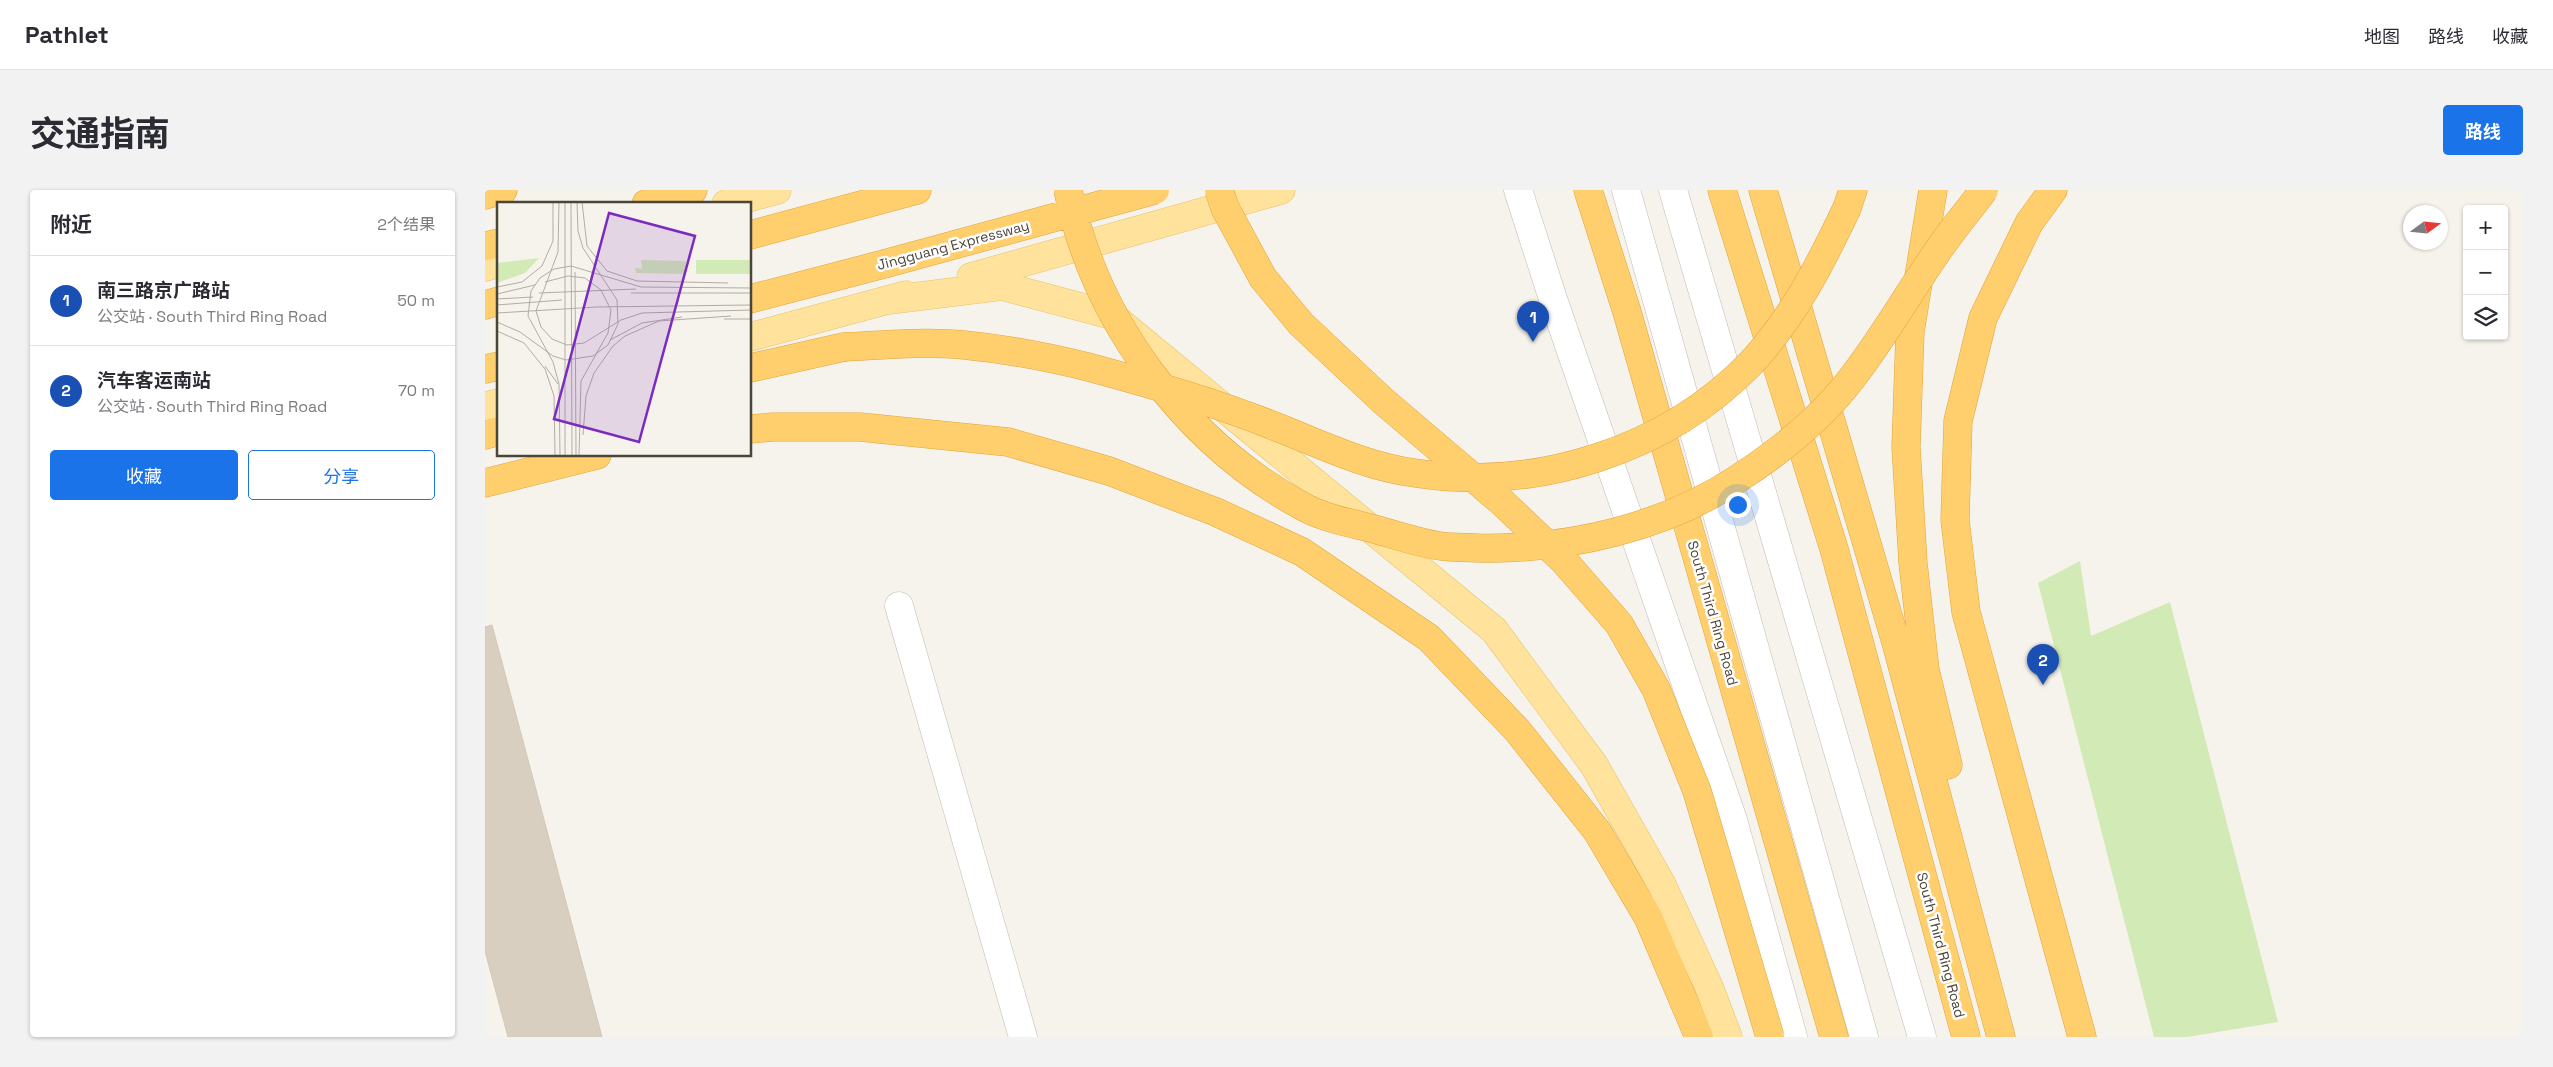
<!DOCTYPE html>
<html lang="zh">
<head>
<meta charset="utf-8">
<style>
	:root { --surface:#fff; --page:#f2f2f3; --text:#2b2b33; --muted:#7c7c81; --line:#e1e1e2; --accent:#1a73e8 }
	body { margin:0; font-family:"Space Grotesk","Noto Sans SC",sans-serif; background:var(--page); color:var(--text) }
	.controls { position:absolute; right:15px; top:15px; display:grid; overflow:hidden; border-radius:5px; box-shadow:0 1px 4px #0004 }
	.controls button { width:45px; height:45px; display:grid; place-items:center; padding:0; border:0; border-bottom:1px solid var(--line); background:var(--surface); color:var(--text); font:25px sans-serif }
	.compass { position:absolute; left:1918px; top:15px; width:45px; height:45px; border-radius:50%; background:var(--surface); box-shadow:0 1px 4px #0004; rotate:75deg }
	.you { position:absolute; left:1252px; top:314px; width:18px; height:18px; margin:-12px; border:4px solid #fff; border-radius:50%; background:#1a73e8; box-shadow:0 0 0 8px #1a73e833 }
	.badge { display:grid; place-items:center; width:32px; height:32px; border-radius:50%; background:var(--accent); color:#fff; font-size:16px; font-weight:700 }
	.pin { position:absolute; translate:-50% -41px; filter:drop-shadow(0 1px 2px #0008) }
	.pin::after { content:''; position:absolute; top:26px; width:18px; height:15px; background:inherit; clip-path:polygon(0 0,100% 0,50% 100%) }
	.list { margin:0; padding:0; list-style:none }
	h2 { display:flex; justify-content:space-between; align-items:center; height:65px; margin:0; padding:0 20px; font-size:21px }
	h2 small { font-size:16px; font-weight:400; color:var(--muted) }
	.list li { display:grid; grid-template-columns:32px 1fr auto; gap:15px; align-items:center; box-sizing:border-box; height:90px; padding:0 20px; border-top:1px solid var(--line) }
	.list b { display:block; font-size:19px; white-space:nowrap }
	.list p { margin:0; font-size:16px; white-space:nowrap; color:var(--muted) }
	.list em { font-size:16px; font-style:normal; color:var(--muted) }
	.actions { display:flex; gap:10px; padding:15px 20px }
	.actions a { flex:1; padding:11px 0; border:1px solid var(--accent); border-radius:5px; text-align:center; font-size:18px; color:var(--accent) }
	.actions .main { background:var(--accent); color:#fff }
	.icon { flex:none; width:28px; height:28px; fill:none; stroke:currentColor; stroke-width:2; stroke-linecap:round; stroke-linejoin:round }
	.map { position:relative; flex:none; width:2038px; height:847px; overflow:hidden; border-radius:5px }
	header { display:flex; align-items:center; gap:30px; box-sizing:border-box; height:70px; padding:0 25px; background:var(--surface); border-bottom:1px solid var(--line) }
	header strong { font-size:24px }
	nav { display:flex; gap:28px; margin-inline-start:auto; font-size:18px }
	.intro { display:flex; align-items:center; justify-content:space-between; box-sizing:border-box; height:120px; padding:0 30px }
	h1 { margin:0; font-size:35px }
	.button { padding:12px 22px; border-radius:5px; background:var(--accent); color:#fff; font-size:18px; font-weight:700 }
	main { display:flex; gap:30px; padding:0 30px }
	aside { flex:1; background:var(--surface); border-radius:5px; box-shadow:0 1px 4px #0004 }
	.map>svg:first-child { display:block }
	.green { fill:#d2eab5 }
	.building { fill:#d8cfc1; stroke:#d3c7b4 }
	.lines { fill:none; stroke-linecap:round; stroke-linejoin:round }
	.minor-casing { stroke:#c2bbae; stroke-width:29 }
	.major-casing { stroke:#e6c16a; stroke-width:29 }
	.highway-casing { stroke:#e0a43c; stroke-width:29 }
	.minor { stroke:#fff; stroke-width:28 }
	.major { stroke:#ffe39c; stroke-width:28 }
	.highway { stroke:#ffcf6e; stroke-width:28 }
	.highway-bridge-casing { stroke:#e0a43c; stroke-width:29; stroke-linecap:butt }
	.highway-bridge { stroke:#ffcf6e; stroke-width:28 }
	.labels { text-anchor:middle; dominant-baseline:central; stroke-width:5; stroke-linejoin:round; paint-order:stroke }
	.street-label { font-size:14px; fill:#4b4439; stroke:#fff }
	.inset-road { fill:none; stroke:#b2ada4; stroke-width:1 }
	.view { fill:#7b2cbf; fill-opacity:0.15; stroke:#7b2cbf; stroke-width:2.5 }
	.inset-edge { fill:none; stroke:#4b4439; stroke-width:2.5 }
</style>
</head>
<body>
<header>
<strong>Pathlet</strong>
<nav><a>地图</a><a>路线</a><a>收藏</a></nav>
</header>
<div class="intro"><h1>交通指南</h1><a class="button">路线</a></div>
<main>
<aside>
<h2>附近<small>2个结果</small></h2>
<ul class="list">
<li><span class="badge" style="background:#1a4fb4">1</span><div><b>南三路京广路站</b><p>公交站 · South Third Ring Road</p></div><em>50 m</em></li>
<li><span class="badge" style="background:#1a4fb4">2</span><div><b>汽车客运南站</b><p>公交站 · South Third Ring Road</p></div><em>70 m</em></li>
</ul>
<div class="actions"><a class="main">收藏</a><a>分享</a></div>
</aside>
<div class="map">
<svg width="2038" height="847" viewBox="0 0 2038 847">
	<rect width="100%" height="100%" fill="#f6f3ec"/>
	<path class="green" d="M1595,371L1606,446L1685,412L1793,832L1702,847H1669L1553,393Z"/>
	<path class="building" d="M7,435L117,847H23L0,761V437Z"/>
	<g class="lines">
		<g class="minor-casing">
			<path id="minor" d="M1033,0L1068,109L1248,630L1308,847
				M1141,0L1379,847
				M1188,0L1437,847
				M414,416L538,847"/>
		</g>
		<g class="major-casing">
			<path id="major" d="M241,14L292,0
				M0,77L14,73
				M486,87L796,0
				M404,110L517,96L626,125L1009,440L1109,575L1177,695L1224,797L1243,847
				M265,147L421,105
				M0,216L14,213"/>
		</g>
		<g class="highway-casing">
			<path id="highway" d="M1103,0L1142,122L1349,847
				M1237,0L1349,359L1481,847
				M1278,0L1412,456L1516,847
				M1448,0L1425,142L1421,257L1428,373L1440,480L1463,575
				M1568,0L1544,33L1498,128L1473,231L1470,330L1481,422L1597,847
				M0,5L18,0
				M161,14L208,0
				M1362,18L1368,0
				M265,45L432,0
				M0,56L14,53
				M265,109L399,74
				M0,115L14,111
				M265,178L359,157
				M0,179L14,176
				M265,239L288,237H375L523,252L624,281L731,322L817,362L944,448L1032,540L1112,641L1163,727L1214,847
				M0,245L14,241
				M0,293L112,265"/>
		</g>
		<use href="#minor" class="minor"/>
		<use href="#major" class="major"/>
		<use href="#highway" class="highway"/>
		<g class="highway-bridge-casing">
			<path id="highway-bridge" d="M583,0C610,132 700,252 817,316C838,328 866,333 889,339C911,345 933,353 955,356C967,358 981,357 993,358C1082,360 1179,338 1254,288C1297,260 1340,225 1370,184C1399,146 1423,104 1450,65C1465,42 1483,21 1499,0
				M734,0L740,18L778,88L816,134L897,210L1018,313L1079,371L1134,434L1171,499L1212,601L1285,847
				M399,74L670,0
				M359,157C398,155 439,151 479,155C520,159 563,167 603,177C663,193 726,211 784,234C831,252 878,276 930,283C1050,302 1181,261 1266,173C1308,128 1336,73 1362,18"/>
		</g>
		<use href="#highway-bridge" class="highway-bridge"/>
	</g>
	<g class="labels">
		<g class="street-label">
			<text transform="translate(468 55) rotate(-15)">Jingguang Expressway</text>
			<text transform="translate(1228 423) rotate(74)">South Third Ring Road</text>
			<text transform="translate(1456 755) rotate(75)">South Third Ring Road</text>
		</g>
	</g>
	<g transform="translate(12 12)">
		<rect width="254" height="254" fill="#f6f3ec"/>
		<path d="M42,56L28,71L0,81V61ZM144,58L189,59L188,72L139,71L138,66L145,67ZM199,58H254V72H199Z" fill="#d2eab5"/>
		<path class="inset-road" d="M62,0L61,50L39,109L44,125L55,137L70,143L87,141L124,118L145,111L254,108M68,0V253M74,0L75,253M85,0L90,44L110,69L140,79L231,81M78,70L79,253M48,80L71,74L88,76L104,88L114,108L111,131L84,179L82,253M0,85L25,80L45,64L56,39V0M42,91L139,87M134,91H254M0,92L38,83M0,97L36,95M0,103L65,98M0,111L100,105L254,103M227,117H254M0,120L23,130L56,154L69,158L96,154L111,143L121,122L120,98L86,46L81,29L80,0M0,129L27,141L48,167L57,194L58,253M113,138L145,121L185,115M48,164L61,182M86,233L89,194L97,171L116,144L128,134L162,119L234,114M63,253L62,182L56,160L31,114L34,89L43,76L57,67L74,64L144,85L254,86"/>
		<path class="view" d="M112,11L198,34L142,240L57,217Z"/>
		<rect width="254" height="254" class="inset-edge"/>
	</g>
</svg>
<div class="controls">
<button>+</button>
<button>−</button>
<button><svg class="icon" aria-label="layers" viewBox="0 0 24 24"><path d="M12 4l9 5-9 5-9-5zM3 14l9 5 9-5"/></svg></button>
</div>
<svg class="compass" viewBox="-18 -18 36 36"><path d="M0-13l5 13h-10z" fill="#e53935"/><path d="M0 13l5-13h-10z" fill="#7c7c81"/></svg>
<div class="you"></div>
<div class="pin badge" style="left:1048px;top:152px;background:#1a4fb4">1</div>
<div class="pin badge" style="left:1558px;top:495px;background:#1a4fb4">2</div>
</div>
</main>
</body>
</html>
